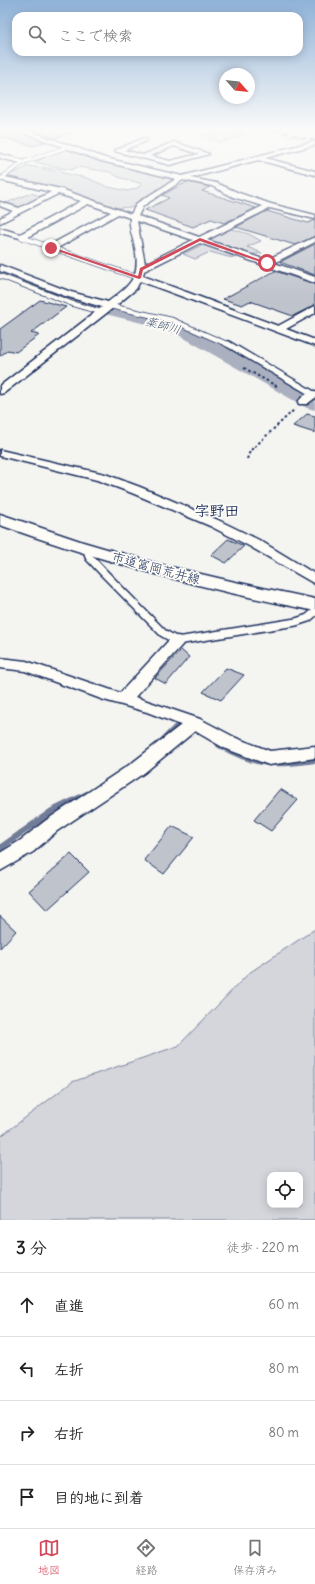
<!DOCTYPE html>
<html lang="ja">
<head>
<meta charset="utf-8">
<style>
	:root { --surface:#fff; --page:#f2f2f2; --text:#222; --muted:#767676; --line:#e0e0e0; --accent:#d1495b }
	body { margin:0; font-family:Delius,"Klee One",sans-serif; background:var(--page); color:var(--text) }
	.controls { position:absolute; right:12px; bottom:12px; display:grid; overflow:hidden; border-radius:8px; box-shadow:0 2px 10px #0003 }
	.controls button { width:36px; height:36px; display:grid; place-items:center; padding:0; border:0; border-bottom:1px solid var(--line); background:var(--surface); color:var(--text); font:20px sans-serif }
	.compass { position:absolute; left:219px; top:68px; width:36px; height:36px; border-radius:50%; background:var(--surface); box-shadow:0 2px 10px #0003; rotate:117deg }
	.stop { position:absolute; width:12px; height:12px; margin:-9px; border:3px solid #d1495b; border-radius:50%; background:#fff }
	.stop.end { background:#d1495b; border-color:#fff; box-shadow:0 1px 4px #0008 }
	.list { margin:0; padding:0; list-style:none }
	h2 { display:flex; justify-content:space-between; align-items:center; height:52px; margin:0; padding:0 16px; font-size:17px }
	h2 small { font-size:13px; font-weight:400; color:var(--muted) }
	.list li { display:grid; grid-template-columns:26px 1fr auto; gap:12px; align-items:center; box-sizing:border-box; height:64px; padding:0 16px; border-top:1px solid var(--line) }
	.list b { display:block; font-size:15px; white-space:nowrap }
	.list em { font-size:13px; font-style:normal; color:var(--muted) }
	.icon { flex:none; width:22px; height:22px; fill:none; stroke:currentColor; stroke-width:2; stroke-linecap:round; stroke-linejoin:round }
	.map { position:relative; flex:none; width:315px; height:1220px; overflow:hidden }
	.search { position:absolute; background:var(--surface); box-shadow:0 2px 10px #0003; left:12px; right:12px; top:12px; height:44px; display:flex; align-items:center; gap:10px; box-sizing:border-box; padding:0 14px; border-radius:12px; color:var(--muted); font-size:15px }
	.sheet { height:308px; background:var(--surface) }
	nav { display:flex; justify-content:space-around; align-items:center; box-sizing:border-box; height:56px; border-top:1px solid var(--line); background:var(--surface); font-size:11px; color:var(--muted) }
	nav a { display:grid; justify-items:center; gap:2px }
	nav .on { color:var(--accent) }
	.map>svg:first-child { display:block }
	.green { fill:#d4d6db; stroke:#78829c; fill-rule:evenodd }
	.lines { fill:none; stroke-linecap:round; stroke-linejoin:round }
	.stream { stroke:#717c98; stroke-width:6 }
	.river { fill:#aab0bf; fill-rule:evenodd }
	.building { fill:#bfc3cc; stroke:#1b2f5e }
	.lane-far3-casing { stroke:#1b2f5e; stroke-width:5 }
	.lane-far2-casing { stroke:#1b2f5e; stroke-width:6 }
	.lane-far1-casing { stroke:#1b2f5e; stroke-width:8 }
	.lane-casing { stroke:#1b2f5e; stroke-width:10 }
	.street-casing { stroke:#1b2f5e; stroke-width:3 }
	.secondary-casing { stroke:#1b2f5e; stroke-width:3 }
	.path-far1 { stroke:#1b2f5e; stroke-width:1; stroke-dasharray:1.5 1.5; stroke-linecap:butt }
	.path { stroke:#1b2f5e; stroke-width:2; stroke-dasharray:2.5 2.5; stroke-linecap:butt }
	.lane-far3 { stroke:#fdfcf7; stroke-width:3.5 }
	.lane-far2 { stroke:#fdfcf7; stroke-width:4.5 }
	.lane-far1 { stroke:#fdfcf7; stroke-width:5.5 }
	.lane { stroke:#fdfcf7; stroke-width:7 }
	.street { fill:#fdfcf7; fill-rule:evenodd }
	.secondary { fill:#fdfcf7; fill-rule:evenodd }
	.rail-casing { stroke:#1b2f5e; stroke-width:2 }
	.rail { stroke:#fdfcf7; stroke-width:1.5; stroke-dasharray:4.5; stroke-linecap:butt }
	.route { fill:#d1495b }
	.labels { text-anchor:middle; dominant-baseline:central; stroke-width:3.5; stroke-linejoin:round; paint-order:stroke }
	.far-water-label { font-size:12px; font-style:italic; fill:#46567b; stroke:#fdfcf7 }
	.street-label { font-size:13px; fill:#1b2f5e; stroke:#fdfcf7 }
	.quarter-label { font-size:15px; font-weight:bold; fill:#1b2f5e; stroke:#fdfcf7 }
</style>
</head>
<body>
<div class="map">
<svg width="315" height="1220" viewBox="0 0 315 1220">
	<rect width="100%" height="100%" fill="#f4f4f1"/>
	<filter id="ink" filterUnits="userSpaceOnUse"><feTurbulence type="fractalNoise" baseFrequency=".025" numOctaves="2"/><feDisplacementMap in="SourceGraphic" scale="8" xChannelSelector="R" yChannelSelector="G"/><feConvolveMatrix kernelMatrix="1 2 1 2 8 2 1 2 1" color-interpolation-filters="sRGB"/></filter>
	<g filter="url(#ink)">
		<path class="green" d="M211,129H235L246,134L219,143L204,136L217,131Z
			M67,149L163,176L174,181L134,207L116,208L16,181L8,175L30,166L87,178L108,187L128,191L137,188L143,184L118,177L110,172L77,167L71,170L34,162Z
			M31,193L43,197L20,207L6,203Z
			M229,228L249,234L261,241L247,247L262,253L248,255L205,239Z
			M204,244L237,258L228,257L210,252L195,259L183,254Z
			M315,929V1220H0V1137L72,1082L178,1046L249,973ZM270,1175H300V1205H270Z"/>
		<g class="lines">
			<path class="stream" d="M162,741L179,724
				M219,745C256,766 274,766 315,760
				M0,848L52,811L87,794"/>
			<path class="river" d="M0,267L86,298L164,317L191,326L315,394V410L307,408L177,334L150,325L73,306L0,278Z"/>
		</g>
		<path class="building" d="M0,129H13L45,142L34,146L0,137Z
			M29,129H75L76,131L55,138Z
			M187,182L210,187L202,191L256,208L224,223L211,219L193,227L145,210L169,198L162,195Z
			M267,211L308,223L315,220V236L295,245L236,227Z
			M315,244V275L280,262Z
			M275,271L315,284V305L293,316L250,301L242,305L223,299Z
			M40,300L66,307L31,333L39,335L16,352L8,350L0,356V329Z
			M307,414L315,416V433L293,426Z
			M228,539L244,546L226,563L211,555Z
			M181,650L189,657L166,684L155,678Z
			M226,668L244,675L221,700L203,692Z
			M280,789L298,800L271,831L254,820Z
			M172,826L194,837L164,874L144,860Z
			M71,854L89,872L47,910L29,891Z
			M0,916L16,931L0,948Z"/>
		<g class="lines">
			<g class="lane-far3-casing">
				<path id="lane-far3" d="M5,179L4,176L24,162L67,147"/>
			</g>
			<g class="lane-far2-casing">
				<path id="lane-far2" d="M21,237L139,278
					M0,276L73,304L101,312
					M110,306L172,320L229,345"/>
			</g>
			<g class="lane-far1-casing">
				<path id="lane-far1" d="M228,344L315,395"/>
			</g>
			<g class="lane-casing">
				<path id="lane" d="M87,549L89,557L103,572L163,633L177,641L296,622L308,618L315,612"/>
			</g>
			<g class="street-casing">
				<path id="street" d="M14,129H24L105,158L182,176L315,141V145L265,158L315,171V175L258,160L191,178L216,183L239,193L271,204L315,215V219L270,208L207,240L266,260L315,237V242L274,263L315,277V283L200,243L144,271L143,276L278,326L315,306V313L286,329L315,340V346L140,281L136,289L113,308L4,393L0,394V386L102,307L65,296L0,271V265L71,292L108,302C132,284 142,276 134,243C132,235 129,227 130,218L118,214L54,250H48V246L111,212L88,204L24,239L0,233V228L20,234L81,201L58,194L0,223V218L13,211L0,206V202L19,208L51,192L0,180V176L61,189L131,214L137,203L176,179L101,161ZM183,180L212,186L233,197L263,206L199,237L138,216L143,206ZM137,221L193,240L145,264Z
					M144,138L147,140L146,141L124,150L143,155L174,142L209,154L170,165L114,151ZM174,146L199,154L170,161L150,156Z
					M0,154L26,161L27,162L24,164L0,158Z
					M315,391V398L307,404H299L298,402C301,397 309,392 315,391Z
					M0,450L105,474L140,487L218,520L259,540L315,574V584L249,546L210,526L132,493L97,480L0,456Z
					M177,636L182,637L184,641L182,645L135,697L200,719L236,738L270,751L315,746V758L269,765L224,748L195,731L144,773L57,831L33,852L0,871V853L21,840L45,821L132,763L181,725L147,712L104,700L25,671L0,668V658L26,661L120,693L172,637Z"/>
			</g>
			<g class="secondary-casing">
				<path id="secondary" d="M0,514L83,542L158,564L235,582L315,599V611C208,590 103,562 0,525Z"/>
			</g>
			<path class="path-far1" d="M42,167L63,170"/>
			<path class="path" d="M244,368L278,387
				M247,459L250,451L295,409"/>
			<use href="#lane-far3" class="lane-far3"/>
			<use href="#lane-far2" class="lane-far2"/>
			<use href="#lane-far1" class="lane-far1"/>
			<use href="#lane" class="lane"/>
			<use href="#street" class="street"/>
			<use href="#secondary" class="secondary"/>
			<g class="rail-casing">
				<path id="rail" d="M271,129L315,141"/>
			</g>
			<use href="#rail" class="rail"/>
		</g>
	</g>
	<linearGradient id="sky" x2="0" y2="1"><stop stop-color="#8fb2d8"/><stop offset="0.43" stop-color="#fafaf9"/><stop offset="1" stop-color="#fafaf9" stop-opacity="0"/></linearGradient>
	<rect width="315" height="300" fill="url(#sky)"/>
	<path class="route" d="M200,238L269,263L266,264L200,241L143,270L141,278L139,279L49,248L52,247L138,276L140,268Z"/>
	<g class="labels">
		<g class="far-water-label">
			<text transform="translate(163 325) rotate(15)">薬師川</text>
		</g>
		<g class="street-label">
			<text transform="translate(156 568) rotate(15)">市道富岡荒井線</text>
		</g>
		<g class="quarter-label">
			<text x="217" y="510">字野田</text>
		</g>
	</g>
</svg>
<div class="controls">
<button><svg class="icon" aria-label="locate" viewBox="0 0 24 24"><circle cx="12" cy="12" r="6"/><path d="M12 2v4M12 18v4M2 12h4M18 12h4"/></svg></button>
</div>
<svg class="compass" viewBox="-18 -18 36 36"><path d="M0-13l5 13h-10z" fill="#e53935"/><path d="M0 13l5-13h-10z" fill="#767676"/></svg>
<div class="stop" style="left:267px;top:263px"></div>
<div class="stop end" style="left:51px;top:248px"></div>
<div class="search"><svg class="icon" aria-label="search" viewBox="0 0 24 24"><circle cx="10" cy="10" r="6"/><path d="M15 15l6 6"/></svg>ここで検索</div>
</div>
<section class="sheet">
<h2>3 分<small>徒歩 · 220 m</small></h2>
<ul class="list">
<li><svg class="icon" aria-label="ahead" viewBox="0 0 24 24"><path d="M12 20V5M6 11l6-6 6 6"/></svg><div><b>直進</b></div><em>60 m</em></li>
<li><svg class="icon" aria-label="left" viewBox="0 0 24 24"><path d="M17 20v-9H6M10 6l-5 5 5 5"/></svg><div><b>左折</b></div><em>80 m</em></li>
<li><svg class="icon" aria-label="right" viewBox="0 0 24 24"><path d="M7 20v-9h11M14 6l5 5-5 5"/></svg><div><b>右折</b></div><em>80 m</em></li>
<li><svg class="icon" aria-label="arrive" viewBox="0 0 24 24"><path d="M6 21V4h12l-3 4 3 4H6"/></svg><div><b>目的地に到着</b></div></li>
</ul>
</section>
<nav>
<a class="on"><svg class="icon" aria-label="map" viewBox="0 0 24 24"><path d="M3 6l6-2 6 2 6-2v14l-6 2-6-2-6 2zM9 4v14M15 6v14"/></svg>地図</a>
<a><svg class="icon" aria-label="directions" viewBox="0 0 24 24"><path d="M12 3l9 9-9 9-9-9zM9 14v-3h6M13 9l2 2-2 2"/></svg>経路</a>
<a><svg class="icon" aria-label="saved" viewBox="0 0 24 24"><path d="M7 4h10v16l-5-4-5 4z"/></svg>保存済み</a>
</nav>
</body>
</html>
